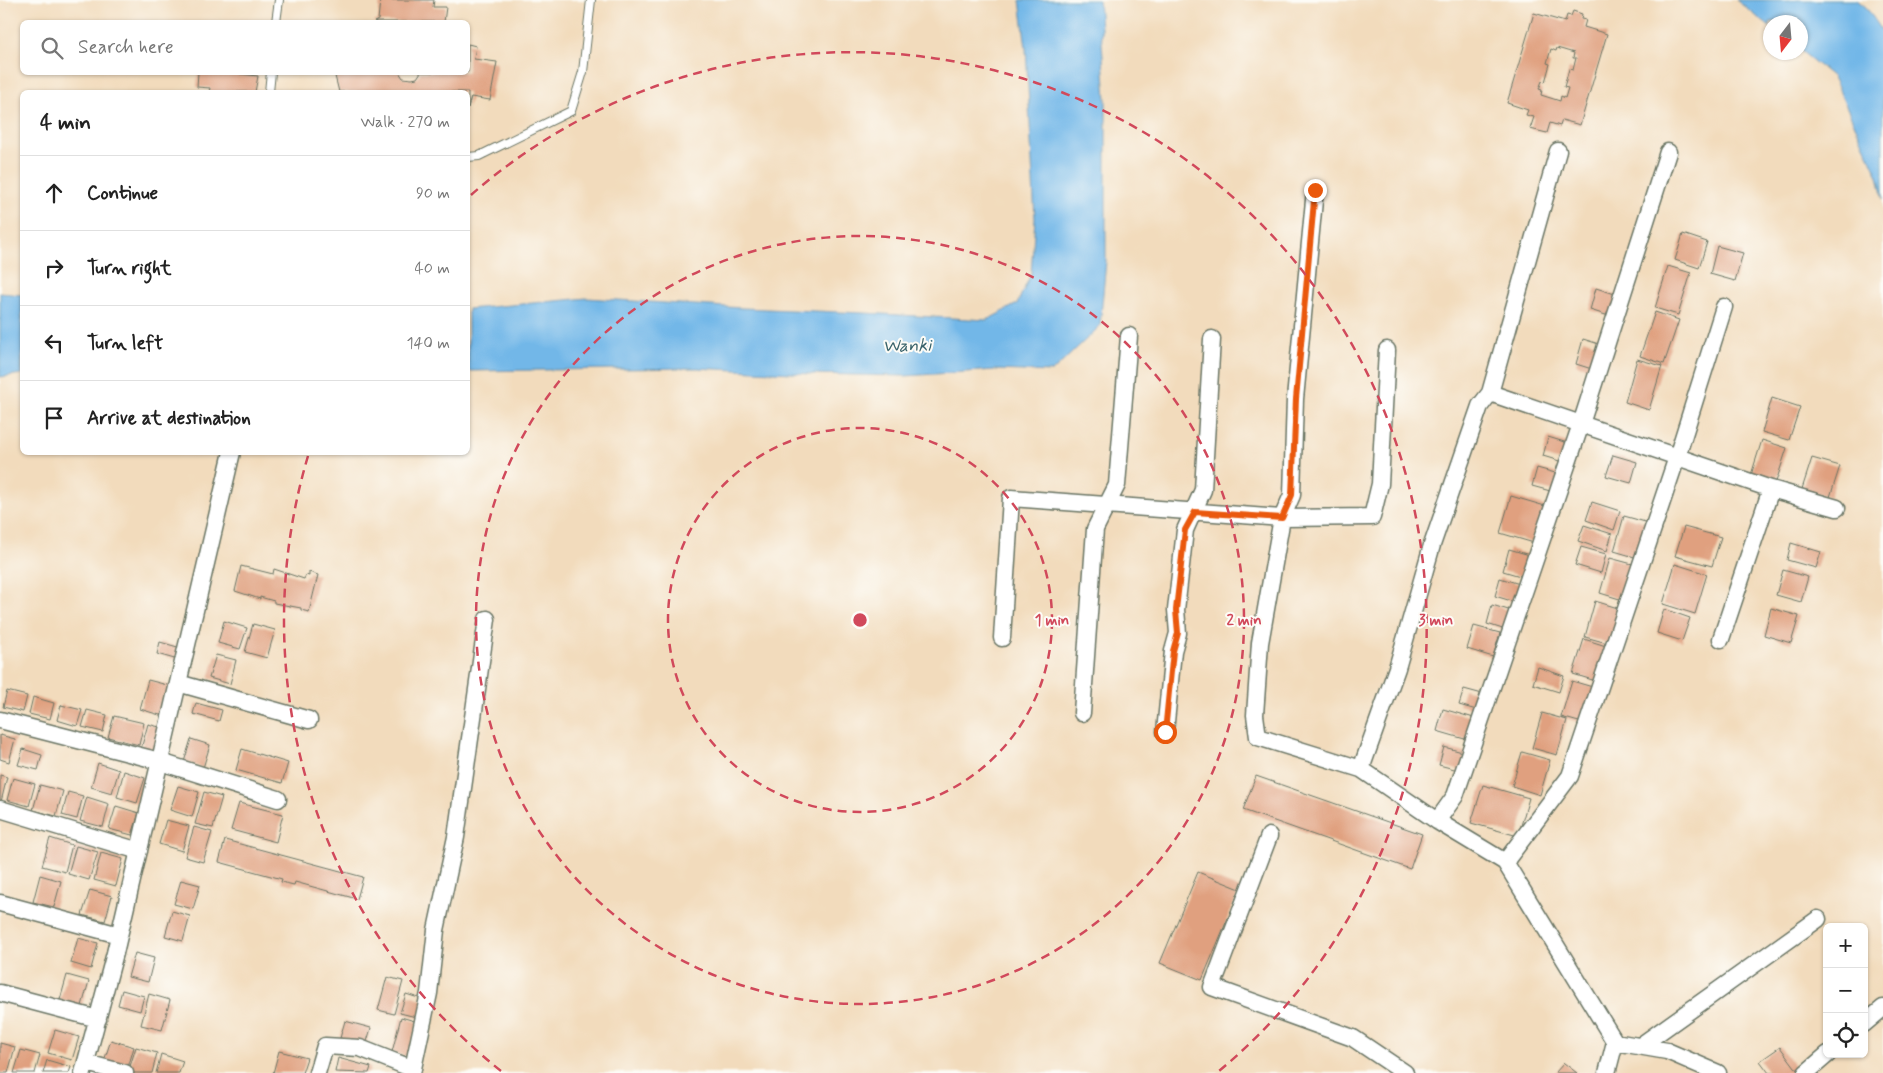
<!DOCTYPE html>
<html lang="en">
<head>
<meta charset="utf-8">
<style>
	:root { --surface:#fff; --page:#f6f6f6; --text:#222; --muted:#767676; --line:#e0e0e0 }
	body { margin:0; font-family:Mynerve,sans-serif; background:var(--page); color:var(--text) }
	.controls { position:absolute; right:15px; bottom:15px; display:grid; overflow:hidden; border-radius:8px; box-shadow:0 1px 4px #0004 }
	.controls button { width:45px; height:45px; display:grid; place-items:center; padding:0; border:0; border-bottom:1px solid var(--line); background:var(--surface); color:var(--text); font:25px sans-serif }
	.compass { position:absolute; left:1763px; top:15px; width:45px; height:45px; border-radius:50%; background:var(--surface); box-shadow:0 1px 4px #0004; rotate:196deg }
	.stop { position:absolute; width:15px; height:15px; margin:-11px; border:4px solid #ea580c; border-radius:50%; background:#fff }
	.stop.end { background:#ea580c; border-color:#fff; box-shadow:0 1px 5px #0008 }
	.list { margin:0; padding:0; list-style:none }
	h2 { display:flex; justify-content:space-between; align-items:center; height:65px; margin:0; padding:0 20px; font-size:21px }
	h2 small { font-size:16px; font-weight:400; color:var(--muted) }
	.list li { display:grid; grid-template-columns:32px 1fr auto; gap:15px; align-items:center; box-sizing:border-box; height:75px; padding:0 20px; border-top:1px solid var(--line) }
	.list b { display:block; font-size:19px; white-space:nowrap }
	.list em { font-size:16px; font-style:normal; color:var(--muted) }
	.icon { flex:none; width:28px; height:28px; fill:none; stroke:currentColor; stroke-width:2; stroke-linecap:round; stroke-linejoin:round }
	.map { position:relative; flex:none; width:1883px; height:1073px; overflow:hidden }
	.search { position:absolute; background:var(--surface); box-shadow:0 1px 4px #0004; left:20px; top:20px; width:450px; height:55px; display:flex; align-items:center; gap:12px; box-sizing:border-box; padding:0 18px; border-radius:8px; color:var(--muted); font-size:19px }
	.panel { position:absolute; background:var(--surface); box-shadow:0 1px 4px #0004; left:20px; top:90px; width:450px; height:365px; border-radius:8px }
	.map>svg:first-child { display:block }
	.water { fill:#72b7e8; stroke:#487a8e }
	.building { fill:#e0a07f; fill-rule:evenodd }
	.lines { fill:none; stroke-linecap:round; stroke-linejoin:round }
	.service-casing { stroke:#697464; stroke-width:10 }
	.minor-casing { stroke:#697464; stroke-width:19 }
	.service { stroke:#fff; stroke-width:8 }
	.minor { stroke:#fff; stroke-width:16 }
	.route { stroke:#ea580c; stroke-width:6 }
	.ring { fill:none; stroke:#d1495b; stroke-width:2.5; stroke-dasharray:9 6 }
	.labels { text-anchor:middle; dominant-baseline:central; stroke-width:4; stroke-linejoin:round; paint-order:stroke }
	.water-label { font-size:18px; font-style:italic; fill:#38626a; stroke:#fdfcf7 }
	.centre { fill:#d1495b; stroke:#fdfcf7; stroke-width:2.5 }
	.ring-label { font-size:15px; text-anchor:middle; font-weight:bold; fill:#d1495b; stroke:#fdfcf7; stroke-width:4; stroke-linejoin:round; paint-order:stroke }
</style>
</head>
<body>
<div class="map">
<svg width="1883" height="1073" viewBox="0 0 1883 1073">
	<rect width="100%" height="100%" fill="#fdfcf7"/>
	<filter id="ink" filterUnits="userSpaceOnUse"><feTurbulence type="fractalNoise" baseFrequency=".02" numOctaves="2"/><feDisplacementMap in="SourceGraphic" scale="10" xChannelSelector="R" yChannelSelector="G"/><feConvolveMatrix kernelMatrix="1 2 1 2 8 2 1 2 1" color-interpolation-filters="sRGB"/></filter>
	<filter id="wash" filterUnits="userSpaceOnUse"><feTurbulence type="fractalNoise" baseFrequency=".0096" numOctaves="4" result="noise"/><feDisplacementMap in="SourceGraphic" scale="20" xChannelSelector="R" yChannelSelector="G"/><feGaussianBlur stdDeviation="1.12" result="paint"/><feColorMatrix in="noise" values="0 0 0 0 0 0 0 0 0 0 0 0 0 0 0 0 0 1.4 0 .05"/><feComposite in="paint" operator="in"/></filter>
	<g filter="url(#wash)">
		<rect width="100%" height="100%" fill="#f2dbbc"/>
		<path class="water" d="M1020,0H1099L1106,100V261L1100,326L1052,372L995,370L905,376L811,374L697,368L468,371V309L587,298L742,308L864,313L987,320L1017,304L1031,274L1035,219L1026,48Z
			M1736,0H1857L1866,7L1883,32V199L1878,176L1833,77L1801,51L1800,22H1770V27Z
			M0,293L22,295V374L0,377Z"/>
		<g id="blocks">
			<path class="building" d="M380,0H434L433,7H446L444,22H374L378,20Z
				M1573,11L1582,14L1581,19L1586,20L1584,27L1607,34L1580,125L1562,120L1560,126L1550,123L1547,133L1530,129L1534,117L1526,115L1528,110L1507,103L1534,13L1565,22L1567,15L1571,16ZM1557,48L1574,53L1573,58H1576L1573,70L1569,69L1564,87L1568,88L1565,98L1561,96L1560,101L1541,95L1542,90L1539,89L1542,81L1545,82L1550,64L1547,63L1551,49L1556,51Z
				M468,44L476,46L474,59L497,62L490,100L471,97L468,108V92H339L334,72H399L403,78L412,79L417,78L421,72H468Z
				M198,72H240V74L258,76L255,92H209L210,88L197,87Z
				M1683,234L1707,242L1699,268L1675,260Z
				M1717,246L1743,253L1735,281L1710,274Z
				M1668,266L1691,273L1678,315L1655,308Z
				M1596,288L1618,295L1612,317L1590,310Z
				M1655,312L1679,320L1664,364L1640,356Z
				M1583,339L1602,345L1595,370L1576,364Z
				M1637,359L1662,366L1649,410L1625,402Z
				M1772,398L1800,407L1789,440L1762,432Z
				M1548,437L1571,444L1566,463L1543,456Z
				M1762,440L1787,448L1776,482L1751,475Z
				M1613,455L1637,462L1631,483L1606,476Z
				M1812,458L1840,466L1830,497L1802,489Z
				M1537,468L1559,474L1554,492L1532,486Z
				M1511,496L1545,506L1534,543L1500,533Z
				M1592,502L1620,511L1614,530L1586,520Z
				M1624,516L1649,523L1638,558L1614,551Z
				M1584,525L1612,534L1607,551L1578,541Z
				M1684,527L1721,537L1712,566L1675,556Z
				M1791,543L1821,552L1816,568L1787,560Z
				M1581,547L1606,554L1601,573L1575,565Z
				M1509,549L1533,556L1527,578L1503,571Z
				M1610,558L1636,565L1626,601L1600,593Z
				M1675,564L1707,574L1695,614L1663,604Z
				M241,566L273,574L274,569L304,579L306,575L309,576V572L318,575L309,612L301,610V608L274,603V601L260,597V599L235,591Z
				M1783,570L1808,577L1801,602L1776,595Z
				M1500,578L1523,585L1518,603L1495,596Z
				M1595,601L1621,609L1611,644L1585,637Z
				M1492,605L1515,612L1509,631L1487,624Z
				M1771,608L1799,616L1791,643L1764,635Z
				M1664,609L1690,618L1682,641L1657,633Z
				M224,621L247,628L240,649L218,643Z
				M253,624L275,630L267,658L245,652Z
				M1474,626L1500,633L1493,657L1467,649Z
				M1584,639L1609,647L1599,682L1573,674Z
				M160,642L181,648L178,660L157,654Z
				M216,655L236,660L230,684L209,678Z
				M1538,667L1564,676L1559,692L1533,684Z
				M148,680L171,686L163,716L140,709Z
				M1572,681L1596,688L1586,724L1561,717Z
				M1464,689L1486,695L1480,711L1459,705Z
				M7,691L27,696L23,712L3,707Z
				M33,697L54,703L50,719L29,714Z
				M196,703L222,710L219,721L193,714Z
				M61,705L82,710L77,726L57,720Z
				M1443,709L1474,718L1468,740L1437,731Z
				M87,710L107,715L103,732L82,727Z
				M1542,713L1567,720L1557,755L1532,748Z
				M114,716L144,723L139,745L108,737Z
				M148,724L163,728L156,753L141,749Z
				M0,735L15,739L9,762L0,759Z
				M191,739L210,745L203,768L184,762Z
				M1444,747L1466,753L1462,771L1439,765Z
				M23,749L42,755L38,770L18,765Z
				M242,749L288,763L282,783L236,770Z
				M1522,752L1550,760L1540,795L1512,786Z
				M98,763L119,770L112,793L91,787Z
				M124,771L145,778L137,803L117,797Z
				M0,775L7,777L1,802H0Z
				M1256,776L1422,834L1410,869L1243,810Z
				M13,778L35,784L29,806L7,800Z
				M40,785L63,791L56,816L33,810Z
				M1483,785L1529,798L1518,836L1471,823Z
				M178,786L199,792L192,817L170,810Z
				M68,792L83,796L77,819L62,815Z
				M204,792L222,797L213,828L195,824Z
				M87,797L109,804L103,827L80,821Z
				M239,803L283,814L276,842L231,830Z
				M116,806L139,813L132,835L109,829Z
				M166,820L189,826L182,851L159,844Z
				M194,827L212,832L203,862L185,857Z
				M50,838L72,845L65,872L42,866Z
				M225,840L363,877L357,899L295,882L294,885L281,882L282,879L219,862Z
				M76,846L98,852L89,880L68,874Z
				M101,853L123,859L116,886L94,880Z
				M1198,872L1240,889L1202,980L1160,963Z
				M40,875L61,881L54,907L33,902Z
				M181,880L200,885L193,909L174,904Z
				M90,890L112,896L105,921L82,915Z
				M172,911L190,916L183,941L165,936Z
				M78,938L98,943L91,969L71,963Z
				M135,953L154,958L148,982L128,977Z
				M67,975L89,981L82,1006L60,1000Z
				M387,977L403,981L394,1014L378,1010Z
				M122,990L144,996L140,1011L118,1005Z
				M149,994L170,1000L162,1030L141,1025Z
				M406,994L425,1000L420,1018L400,1013Z
				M401,1017L418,1022L408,1057L392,1052Z
				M345,1021L371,1028L366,1045L340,1038Z
				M55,1030L79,1037L72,1060L48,1053Z
				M111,1040L134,1047L127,1071L103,1064Z
				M0,1043L15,1047L8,1073H0Z
				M136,1047L157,1053L152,1073H128Z
				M1780,1047L1798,1071L1796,1073H1769L1760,1061Z
				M21,1050L40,1055L35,1073H14Z
				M279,1051L307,1058L302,1073H273Z
				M161,1054L183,1061L179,1073H156Z
				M338,1058L371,1067L369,1073L335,1072Z
				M47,1060L71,1067L69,1073H43Z
				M1564,1063L1577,1073H1555Z"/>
		</g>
	</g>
	<g filter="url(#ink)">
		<use href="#blocks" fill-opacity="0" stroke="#697464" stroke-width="1"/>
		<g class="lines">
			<g class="service-casing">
				<path id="service" d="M276,22L279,0
					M269,92L271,72
					M468,157L479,156L571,111L583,72L591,0"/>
			</g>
			<g class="minor-casing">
				<path id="minor" d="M1315,190L1295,399L1292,495L1282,518L1260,643L1255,715L1258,737L1361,769L1437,821L1505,862L1615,1042
					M1490,393L1771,489L1837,508
					M1002,638L1011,498L1282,518L1372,517L1380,484L1387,350
					M1721,639L1771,489
					M178,683L309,720
					M1082,713L1095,529L1117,485L1129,336
					M0,720L148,758L278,799
					M1165,732L1173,651L1178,633L1176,610L1185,530L1203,490L1212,339
					M1361,769L1397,668L1432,545L1480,406L1490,393L1558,151
					M0,809L139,851
					M1437,821L1455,796L1581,424L1668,152
					M1269,836L1212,987L1353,1038L1405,1073
					M1505,862L1570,776L1677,457L1724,307
					M0,903L119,935
					M0,993L98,1019
					M1864,1024L1883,1008
					M1640,1046L1818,919
					M86,1063L125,1073
					M83,1073L115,953L232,452
					M317,1073L325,1046L360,1048L413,1069
					M412,1073L429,993L436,930L456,837L487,619
					M1607,1073L1615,1042L1667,1051L1718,1073
					M1806,1073L1828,1054"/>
			</g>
			<use href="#service" class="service"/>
			<use href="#minor" class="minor"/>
		</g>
	</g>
	<g class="lines" filter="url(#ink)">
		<path class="route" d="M1165,732L1173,651L1178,633L1176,610L1185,530L1195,512L1282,518L1292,495L1296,399L1315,190"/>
	</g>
	<g class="ring">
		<circle cx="860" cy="620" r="192"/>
		<circle cx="860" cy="620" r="384"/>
		<path d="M501 1071A576 576 0 0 1 308 456M471 195A576 576 0 1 1 1219 1071"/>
	</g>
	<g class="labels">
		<g class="water-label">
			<text transform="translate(907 346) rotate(-1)">Wanki</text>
		</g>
	</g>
	<circle cx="860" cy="620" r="8" class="centre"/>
	<g class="ring-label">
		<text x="1052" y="625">1 min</text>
		<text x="1244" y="625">2 min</text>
		<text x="1436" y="625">3 min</text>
	</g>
</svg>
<div class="controls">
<button>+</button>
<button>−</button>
<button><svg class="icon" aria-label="locate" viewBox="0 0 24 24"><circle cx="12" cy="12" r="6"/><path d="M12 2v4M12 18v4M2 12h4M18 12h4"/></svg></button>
</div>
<svg class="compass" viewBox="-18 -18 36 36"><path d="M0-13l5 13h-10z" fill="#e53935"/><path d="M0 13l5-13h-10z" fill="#767676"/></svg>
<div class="stop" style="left:1165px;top:732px"></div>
<div class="stop end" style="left:1315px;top:190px"></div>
<div class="search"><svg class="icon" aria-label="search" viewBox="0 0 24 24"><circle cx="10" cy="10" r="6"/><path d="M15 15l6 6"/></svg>Search here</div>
<section class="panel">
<h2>4 min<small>Walk · 270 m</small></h2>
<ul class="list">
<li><svg class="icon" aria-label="ahead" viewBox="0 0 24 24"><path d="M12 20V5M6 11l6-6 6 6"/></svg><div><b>Continue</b></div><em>90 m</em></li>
<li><svg class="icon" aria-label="right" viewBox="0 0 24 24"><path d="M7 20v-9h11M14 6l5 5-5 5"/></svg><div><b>Turn right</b></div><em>40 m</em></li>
<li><svg class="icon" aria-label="left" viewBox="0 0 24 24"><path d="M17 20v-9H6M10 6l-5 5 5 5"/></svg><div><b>Turn left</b></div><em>140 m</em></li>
<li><svg class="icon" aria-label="arrive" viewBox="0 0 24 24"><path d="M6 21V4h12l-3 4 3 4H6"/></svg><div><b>Arrive at destination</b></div></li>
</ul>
</section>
</div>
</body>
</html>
